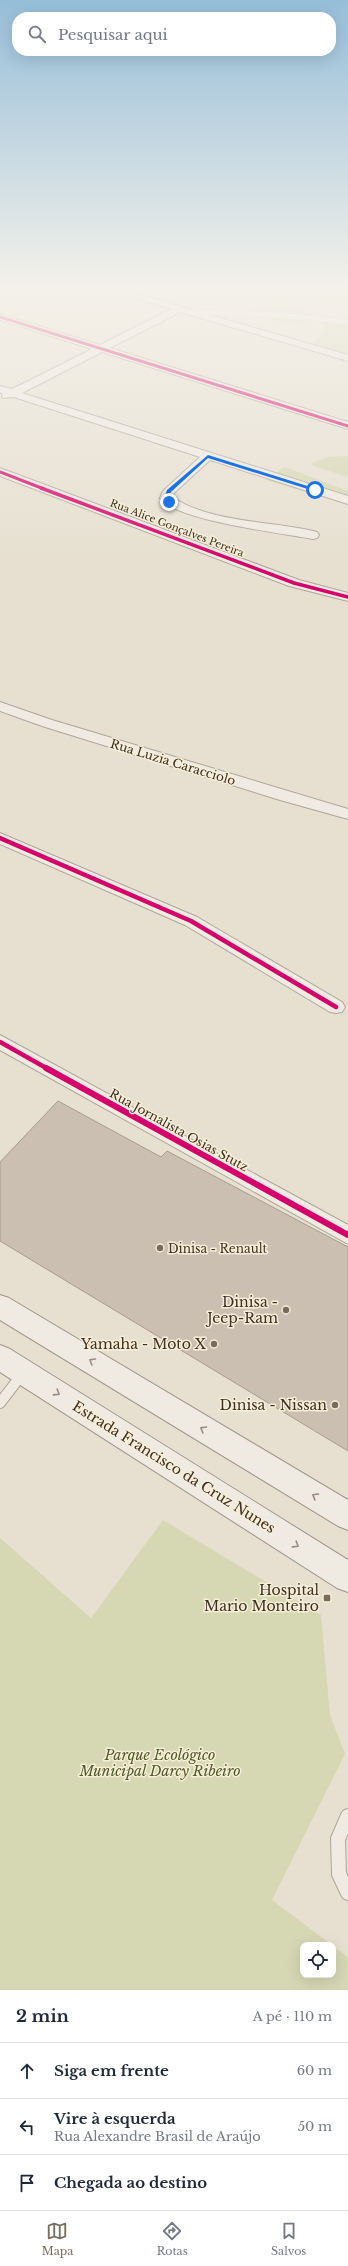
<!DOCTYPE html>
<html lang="pt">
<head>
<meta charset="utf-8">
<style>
	:root { --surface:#fff; --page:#f2f2f3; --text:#1f2937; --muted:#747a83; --line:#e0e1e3; --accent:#786c5e }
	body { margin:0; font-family:"Libre Baskerville",serif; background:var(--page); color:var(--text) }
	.controls { position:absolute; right:12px; bottom:12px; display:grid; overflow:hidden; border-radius:8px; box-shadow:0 4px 16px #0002 }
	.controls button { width:36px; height:36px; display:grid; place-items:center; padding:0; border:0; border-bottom:1px solid var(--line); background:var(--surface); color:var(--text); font:20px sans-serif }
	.stop { position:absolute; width:12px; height:12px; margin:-9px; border:3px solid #1a73e8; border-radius:50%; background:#fff }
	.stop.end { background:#1a73e8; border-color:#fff; box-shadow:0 1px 4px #0008 }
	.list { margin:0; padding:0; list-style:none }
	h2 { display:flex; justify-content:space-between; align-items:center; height:52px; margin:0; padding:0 16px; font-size:17px }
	h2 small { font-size:13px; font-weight:400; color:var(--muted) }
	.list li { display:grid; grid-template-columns:26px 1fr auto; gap:12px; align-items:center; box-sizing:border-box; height:56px; padding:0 16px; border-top:1px solid var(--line) }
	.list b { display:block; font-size:15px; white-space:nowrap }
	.list p { margin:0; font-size:13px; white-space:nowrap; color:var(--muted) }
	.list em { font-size:13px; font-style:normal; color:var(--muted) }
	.icon { flex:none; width:22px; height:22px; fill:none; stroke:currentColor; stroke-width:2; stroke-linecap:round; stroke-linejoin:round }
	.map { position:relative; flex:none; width:348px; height:1990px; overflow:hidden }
	.search { position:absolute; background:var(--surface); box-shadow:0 4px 16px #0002; left:12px; right:12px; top:12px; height:44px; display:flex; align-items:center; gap:10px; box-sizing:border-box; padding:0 14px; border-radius:16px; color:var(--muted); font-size:15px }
	.sheet { height:220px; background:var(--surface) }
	nav { display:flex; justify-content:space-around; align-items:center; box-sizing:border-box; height:56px; border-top:1px solid var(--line); background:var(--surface); font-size:11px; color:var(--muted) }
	nav a { display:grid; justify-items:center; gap:2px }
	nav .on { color:var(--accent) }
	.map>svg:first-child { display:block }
	.green { fill:#d6d7b3 }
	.building { fill:#cbbfb2; stroke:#a89c90 }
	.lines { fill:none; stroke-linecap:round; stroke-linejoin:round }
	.service-far2-casing { stroke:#ada599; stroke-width:6 }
	.service-far1-casing { stroke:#ada599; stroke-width:12 }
	.service-casing { stroke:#ada599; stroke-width:16 }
	.minor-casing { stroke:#ada599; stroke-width:2 }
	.secondary-casing { stroke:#9c958a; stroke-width:2 }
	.service-far2 { stroke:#efebe3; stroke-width:5.5 }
	.service-far1 { stroke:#efebe3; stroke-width:10 }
	.service { stroke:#efebe3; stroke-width:14 }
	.minor { fill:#efebe3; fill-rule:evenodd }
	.secondary { fill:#efebe3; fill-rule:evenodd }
	.cycleway-far3-casing { stroke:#f7eed8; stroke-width:4.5 }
	.cycleway-far2-casing { stroke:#f7eed8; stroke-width:5.5 }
	.cycleway-far1-casing { stroke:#f7eed8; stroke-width:7 }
	.cycleway-casing { stroke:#f7eed8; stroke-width:8 }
	.cycleway-far3 { stroke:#d6006c; stroke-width:3 }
	.cycleway-far2 { stroke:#d6006c; stroke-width:3.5 }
	.cycleway-far1 { stroke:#d6006c; stroke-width:4.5 }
	.cycleway { stroke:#d6006c; stroke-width:6 }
	.oneway { stroke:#968c82 }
	.route { fill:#1a73e8 }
	.poi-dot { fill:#786c5e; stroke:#f7eed8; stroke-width:1.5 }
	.labels { text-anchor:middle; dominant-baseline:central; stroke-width:3; stroke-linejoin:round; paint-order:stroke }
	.far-street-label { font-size:10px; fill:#3d2e20; stroke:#f7eed8 }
	.street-label { font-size:12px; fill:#3d2e20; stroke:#f7eed8 }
	.poi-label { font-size:12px; fill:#3d2e20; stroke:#f7eed8; text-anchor:start }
	.near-poi-label { font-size:14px; fill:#3d2e20; stroke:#f7eed8; text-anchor:end }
	.near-street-label { font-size:14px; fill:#3d2e20; stroke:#f7eed8 }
	.near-park-label { font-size:14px; font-style:italic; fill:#4d5a26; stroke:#f7eed8 }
</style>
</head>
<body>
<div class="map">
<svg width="348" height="1990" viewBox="0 0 348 1990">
	<rect width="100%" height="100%" fill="#e7e0d1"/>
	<path class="green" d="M187,285H348V305L327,304L307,298L286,305L311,314L303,325L271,320L272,300L234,296Z
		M331,317L348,318V355L308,345L320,338L321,330Z
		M348,456V477L313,466L312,463L328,457Z
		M285,467L348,491V505L265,480Z
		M163,1520L321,1615L330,1715L345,1754L272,1900L332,1945H303V1975H333V1946L348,1957V1990H0V1538L91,1618Z"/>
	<path class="building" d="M58,1101L161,1157L167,1151L348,1247V1451L0,1241V1162Z"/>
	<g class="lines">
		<g class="service-far2-casing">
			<path id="service-far2" d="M194,312L278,315L348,322"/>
		</g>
		<g class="service-far1-casing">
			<path id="service-far1" d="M0,1403L23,1373"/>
		</g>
		<g class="service-casing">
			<path id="service" d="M348,1816L338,1839L339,1874L348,1893"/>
		</g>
		<g class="minor-casing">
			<path id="minor" d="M93,285H107L348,355V361L180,312L110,348L348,422V429L102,352L22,393L348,496V504L210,460L174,493L172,497C211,523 273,521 317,532L319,535L317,538L313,539C283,533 176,521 160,498L163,491L200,457L14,397L3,398L2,396L3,394L0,392V386L12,389L92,349L0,320V314L100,345L171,309Z
				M0,468L299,580L348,593V601L289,586L0,476Z
				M0,702L52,720L348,809V819L280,800L42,726L0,711Z
				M0,833L197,917L342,1002L345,1007L342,1012L336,1013L330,1012L185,925L0,844Z
				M0,1035L348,1225V1244L0,1050Z"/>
		</g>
		<g class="secondary-casing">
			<path id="secondary" d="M0,1295L9,1298L348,1500V1530L338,1526L0,1320Z
				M0,1345L10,1349L348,1560V1592L337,1588L0,1372Z"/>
		</g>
		<use href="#service-far2" class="service-far2"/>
		<use href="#service-far1" class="service-far1"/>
		<use href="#service" class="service"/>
		<use href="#minor" class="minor"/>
		<use href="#secondary" class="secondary"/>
		<g class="cycleway-far3-casing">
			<path id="cycleway-far3" d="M0,317L348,426
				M0,472L44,489"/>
		</g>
		<g class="cycleway-far2-casing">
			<path id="cycleway-far2" d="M41,488L294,583L348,597"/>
		</g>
		<g class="cycleway-far1-casing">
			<path id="cycleway-far1" d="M0,838L191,921L336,1007
				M0,1042L48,1069"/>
		</g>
		<g class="cycleway-casing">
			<path id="cycleway" d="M46,1068L348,1235"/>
		</g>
		<use href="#cycleway-far3" class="cycleway-far3"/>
		<use href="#cycleway-far2" class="cycleway-far2"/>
		<use href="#cycleway-far1" class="cycleway-far1"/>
		<use href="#cycleway" class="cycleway"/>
	</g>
	<defs><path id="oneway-chevron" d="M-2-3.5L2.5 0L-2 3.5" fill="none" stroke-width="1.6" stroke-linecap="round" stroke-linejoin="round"/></defs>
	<g class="oneway">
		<use href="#oneway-chevron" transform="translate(92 1361) rotate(-149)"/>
		<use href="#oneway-chevron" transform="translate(57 1393) rotate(32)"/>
		<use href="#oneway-chevron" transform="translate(203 1429) rotate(-149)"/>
		<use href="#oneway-chevron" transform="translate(315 1496) rotate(-149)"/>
		<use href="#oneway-chevron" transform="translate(296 1545) rotate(32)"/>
	</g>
	<linearGradient id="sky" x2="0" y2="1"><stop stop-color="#96bed9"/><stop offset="0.51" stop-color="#f4f1ea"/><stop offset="1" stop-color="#f4f1ea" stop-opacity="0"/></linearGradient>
	<rect width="348" height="563" fill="url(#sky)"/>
	<path class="route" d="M208,455L317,489V490L314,491L208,458L171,492L168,498L171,502H167L164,498L167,490Z"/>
	<g class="poi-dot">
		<circle cx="160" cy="1248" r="4"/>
		<circle cx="286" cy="1310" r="4"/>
		<circle cx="214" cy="1344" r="4"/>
		<circle cx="335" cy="1405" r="4"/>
		<rect x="323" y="1594" width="8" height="8" rx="2"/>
	</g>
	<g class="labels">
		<g class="far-street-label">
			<text transform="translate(177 528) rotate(21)">Rua Alice Gonçalves Pereira</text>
		</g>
		<g class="street-label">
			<text transform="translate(173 762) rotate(17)">Rua Luzia Caracciolo</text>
			<text transform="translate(179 1130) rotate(29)">Rua Jornalista Osias Stutz</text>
		</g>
		<g class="poi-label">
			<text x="168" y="1248">Dinisa - Renault</text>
		</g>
		<g class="near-poi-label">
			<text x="278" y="1302">Dinisa -<tspan x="278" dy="16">Jeep-Ram</tspan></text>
			<text x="206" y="1344">Yamaha - Moto X</text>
			<text x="327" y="1405">Dinisa - Nissan</text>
			<text x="319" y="1590">Hospital<tspan x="319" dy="16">Mario Monteiro</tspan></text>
		</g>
		<g class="near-street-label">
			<text transform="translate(174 1467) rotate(32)">Estrada Francisco da Cruz Nunes</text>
		</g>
		<g class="near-park-label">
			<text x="160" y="1755">Parque Ecológico<tspan x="160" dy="16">Municipal Darcy Ribeiro</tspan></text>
		</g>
	</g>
</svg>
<div class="controls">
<button><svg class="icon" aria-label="locate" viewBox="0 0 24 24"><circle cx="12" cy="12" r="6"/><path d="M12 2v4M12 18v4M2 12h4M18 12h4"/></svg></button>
</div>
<div class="stop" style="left:315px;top:490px"></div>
<div class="stop end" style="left:169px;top:502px"></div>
<div class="search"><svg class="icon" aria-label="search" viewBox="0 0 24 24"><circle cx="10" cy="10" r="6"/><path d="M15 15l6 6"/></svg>Pesquisar aqui</div>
</div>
<section class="sheet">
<h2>2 min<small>A pé · 110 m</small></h2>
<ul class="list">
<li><svg class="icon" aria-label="ahead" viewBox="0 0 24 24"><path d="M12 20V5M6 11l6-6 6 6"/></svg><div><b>Siga em frente</b></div><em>60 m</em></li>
<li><svg class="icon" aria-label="left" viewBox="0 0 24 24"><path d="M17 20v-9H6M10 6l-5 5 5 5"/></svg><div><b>Vire à esquerda</b><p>Rua Alexandre Brasil de Araújo</p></div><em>50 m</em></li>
<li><svg class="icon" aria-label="arrive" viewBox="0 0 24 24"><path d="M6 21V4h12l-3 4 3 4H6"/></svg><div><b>Chegada ao destino</b></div></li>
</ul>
</section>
<nav>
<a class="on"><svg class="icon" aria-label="map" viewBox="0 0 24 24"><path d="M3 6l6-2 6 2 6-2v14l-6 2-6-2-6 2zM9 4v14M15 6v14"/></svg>Mapa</a>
<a><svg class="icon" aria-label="directions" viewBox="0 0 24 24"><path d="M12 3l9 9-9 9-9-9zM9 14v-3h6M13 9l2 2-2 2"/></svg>Rotas</a>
<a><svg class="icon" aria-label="saved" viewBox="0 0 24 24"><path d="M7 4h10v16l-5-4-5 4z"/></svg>Salvos</a>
</nav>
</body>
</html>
